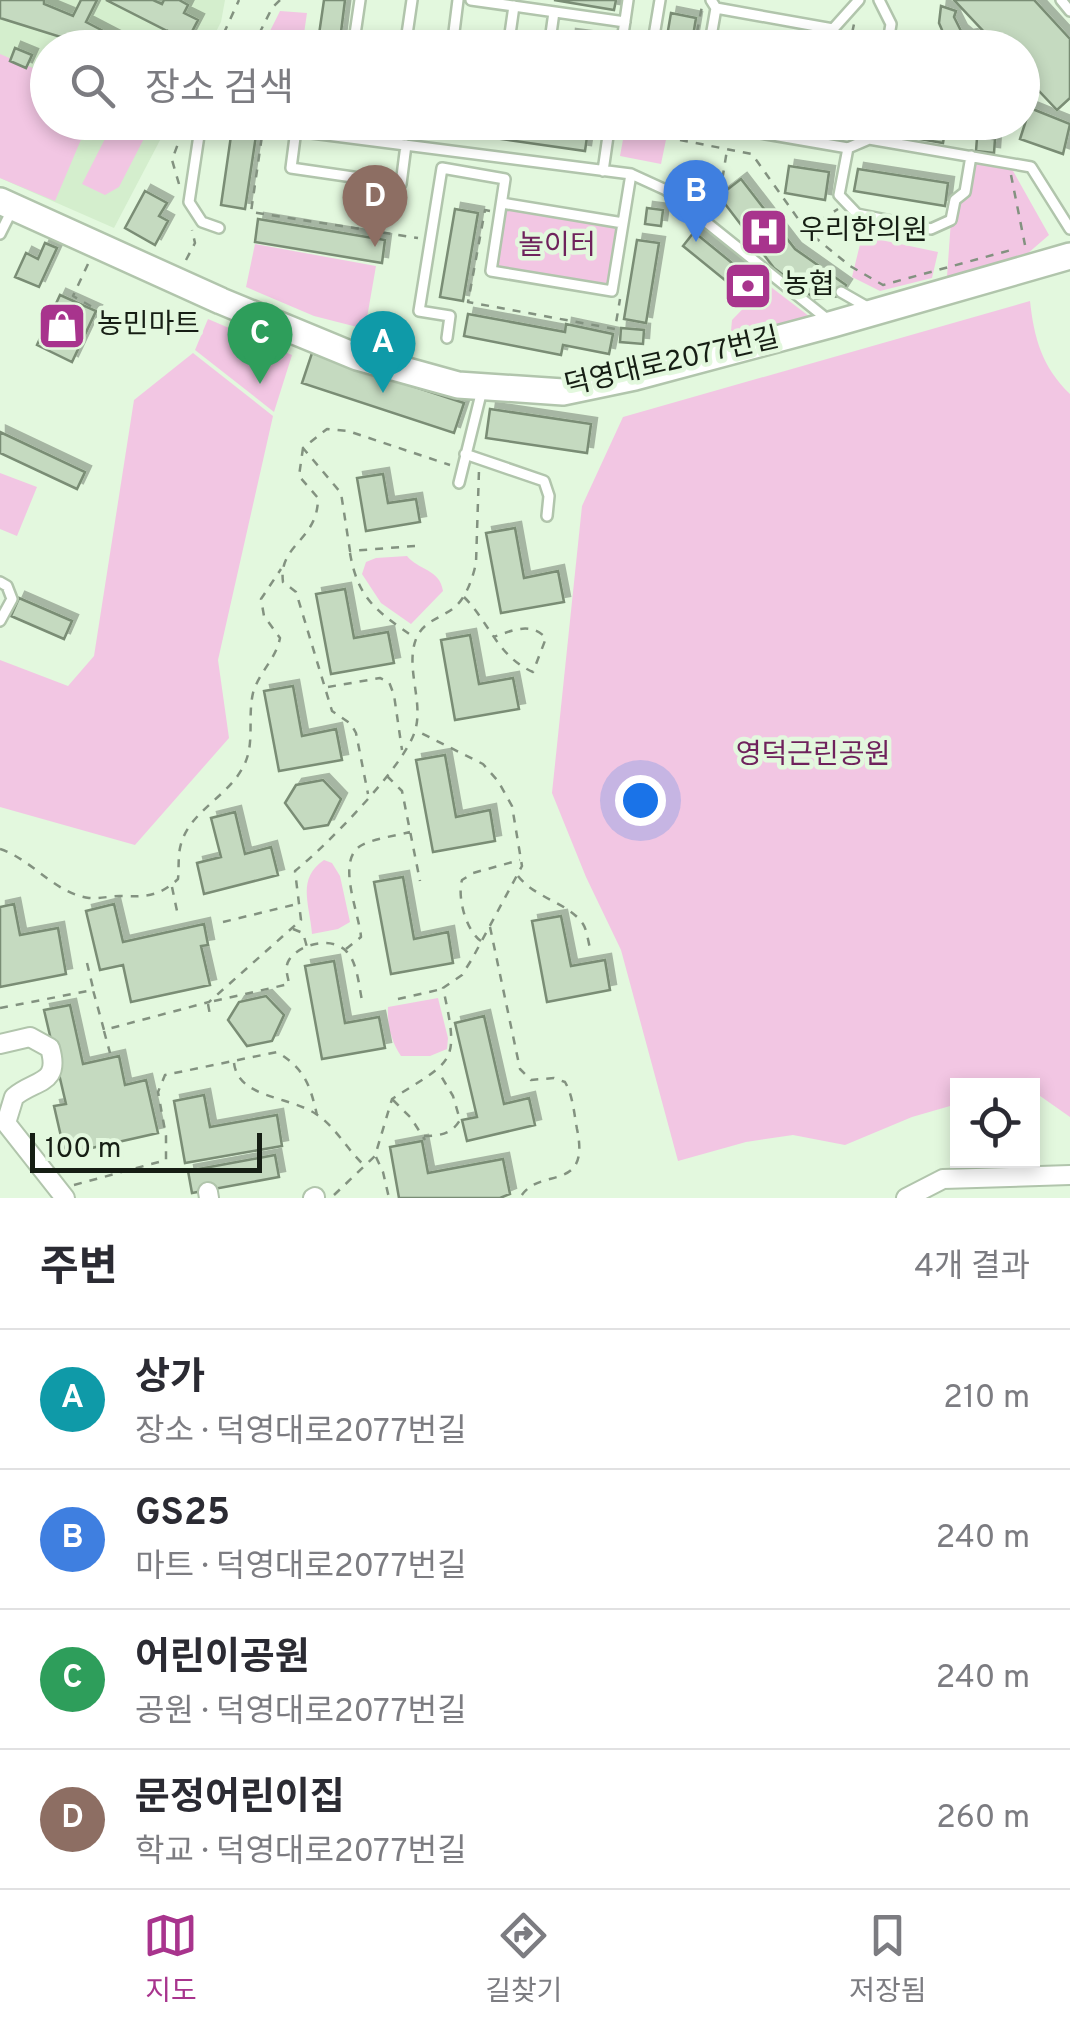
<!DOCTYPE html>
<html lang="ko">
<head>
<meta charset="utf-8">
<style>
	:root { --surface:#fff; --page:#f2f2f3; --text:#2b2b33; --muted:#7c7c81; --line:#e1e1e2; --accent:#a8348d }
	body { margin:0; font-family:Overpass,"Noto Sans KR",sans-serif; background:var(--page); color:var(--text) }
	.controls { position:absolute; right:30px; bottom:30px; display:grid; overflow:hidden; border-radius:0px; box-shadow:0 5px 15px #0003 }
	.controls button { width:90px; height:90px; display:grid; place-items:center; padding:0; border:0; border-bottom:2px solid var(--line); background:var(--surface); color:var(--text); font:50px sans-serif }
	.scale { position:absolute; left:30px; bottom:25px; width:232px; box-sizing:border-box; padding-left:10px; border:5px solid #161e14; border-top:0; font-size:28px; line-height:35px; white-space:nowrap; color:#161e14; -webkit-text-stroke:8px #e3f8de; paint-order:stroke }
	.you { position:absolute; left:640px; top:800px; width:35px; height:35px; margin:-25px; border:8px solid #fff; border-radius:50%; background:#1a73e8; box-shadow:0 0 0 15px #1a73e833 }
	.badge { display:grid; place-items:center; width:65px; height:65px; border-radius:50%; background:var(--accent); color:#fff; font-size:32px; font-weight:700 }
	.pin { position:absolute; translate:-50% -82px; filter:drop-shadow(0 2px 5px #0008) }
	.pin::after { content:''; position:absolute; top:52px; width:35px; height:30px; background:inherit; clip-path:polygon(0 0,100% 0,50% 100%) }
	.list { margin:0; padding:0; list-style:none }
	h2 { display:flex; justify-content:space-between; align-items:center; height:130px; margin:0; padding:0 40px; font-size:42px }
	h2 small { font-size:32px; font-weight:400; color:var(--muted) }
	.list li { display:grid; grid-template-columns:65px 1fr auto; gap:30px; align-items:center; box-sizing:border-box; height:140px; padding:0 40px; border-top:2px solid var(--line) }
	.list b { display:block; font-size:38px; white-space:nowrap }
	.list p { margin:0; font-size:32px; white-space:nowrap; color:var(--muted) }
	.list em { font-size:32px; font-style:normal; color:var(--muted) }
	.icon { flex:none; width:55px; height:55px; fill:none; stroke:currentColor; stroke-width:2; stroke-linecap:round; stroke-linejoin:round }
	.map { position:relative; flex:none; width:1070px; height:1198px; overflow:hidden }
	.search { position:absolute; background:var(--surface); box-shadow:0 5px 15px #0003; left:30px; right:30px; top:30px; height:110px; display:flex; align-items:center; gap:25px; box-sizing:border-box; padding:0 35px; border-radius:55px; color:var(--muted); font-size:38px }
	.sheet { height:690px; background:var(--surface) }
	nav { display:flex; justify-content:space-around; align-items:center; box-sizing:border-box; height:140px; border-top:2px solid var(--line); background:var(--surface); font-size:28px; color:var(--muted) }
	nav a { display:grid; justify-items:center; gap:5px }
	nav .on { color:var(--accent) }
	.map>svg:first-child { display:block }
	.built { fill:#d4eecd }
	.green { fill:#f2c6e3 }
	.building { fill:#c5dac0; stroke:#7a8d75; stroke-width:2.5; filter:url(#shadow) }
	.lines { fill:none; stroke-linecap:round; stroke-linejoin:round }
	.lane-casing { stroke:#b1c5ac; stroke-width:14 }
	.street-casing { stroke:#b1c5ac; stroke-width:22 }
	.secondary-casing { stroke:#b1c5ac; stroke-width:30 }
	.path { stroke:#839280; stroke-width:2.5; stroke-dasharray:8 8; stroke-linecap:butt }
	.lane { stroke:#fff; stroke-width:9 }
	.street { stroke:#fff; stroke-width:18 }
	.secondary { stroke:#fff; stroke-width:25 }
	.labels { text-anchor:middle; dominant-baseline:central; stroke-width:9; stroke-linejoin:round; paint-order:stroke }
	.poi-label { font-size:28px; fill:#161e14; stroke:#e3f8de; text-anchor:start }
	.park-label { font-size:28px; fill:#6f225c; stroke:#e3f8de }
	.street-label { font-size:28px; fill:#161e14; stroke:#e3f8de }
</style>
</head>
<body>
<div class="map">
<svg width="1070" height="1198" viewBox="0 0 1070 1198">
	<defs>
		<filter id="shadow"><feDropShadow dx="6" dy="-6" stdDeviation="0" flood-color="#0004"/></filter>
	</defs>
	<rect width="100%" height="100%" fill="#e3f8de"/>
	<path class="built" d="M0,0H225L221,22L208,47L48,48V122L169,123L114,228L0,178Z"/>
	<path class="green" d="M280,11L307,13L302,47H262Z
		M0,54L47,74L48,122L88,123L55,201L0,178Z
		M113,123H152L119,187L105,195L82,184Z
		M626,123H662L668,130L661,164L620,156Z
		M971,156L1008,162L1049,235L1027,254L947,277L951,220L955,200L965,191Z
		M502,203L623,223L612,291L491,271Z
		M862,236L938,252L932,278L880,291L852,277Z
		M255,244L376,266L365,329L314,316L246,287Z
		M767,284L814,320L730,342L732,320Z
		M1030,301C1034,338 1042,367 1070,394V1117L1033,1091L1032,1086H958L957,1104L912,1117L845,1145L793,1135L746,1142L678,1161L621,950L586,877L552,793L582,506L623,417Z
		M208,319L292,355L274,412L195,350Z
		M193,353L273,416L218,660L229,738L135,845L0,807V660L68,686L94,656L134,400Z
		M0,473L37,487L17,536L0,529Z
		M407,556C418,570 440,569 443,591L411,624L381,603L362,574L366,562L376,558Z
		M324,860L332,863L340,876L350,922L338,929L312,934C310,905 296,879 324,860Z
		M438,998L448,1038L447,1049L430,1056H401C391,1042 387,1023 388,1007Z"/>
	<path class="building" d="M0,0H44V4L73,16L81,0H97L86,22L136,48H59L64,38L0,18Z
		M106,0H153L162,4L164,0H179L188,5L184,13L198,20L187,41Z
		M324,0H345L339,48H317Z
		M554,0H616L614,10Z
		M954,0H1034L1070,39V98L1057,110L1022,73V48H953L948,44L939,23L941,6L956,11L954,17L961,31L967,36L985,33Z
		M671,13L696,18L691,48H665Z
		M168,31L187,41L184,48H161Z
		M570,35L609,40L608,48H569Z
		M15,48L32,55L26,68L10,61Z
		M1030,108L1070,124L1063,154L1020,139Z
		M233,122H258L245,209L221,205Z
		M411,122H536L588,130L585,151L410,126Z
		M783,122H840L837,139L782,129Z
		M881,122L946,125L943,143L880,132Z
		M977,138L995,139L994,153L976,151Z
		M789,166L829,172L825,200L785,193Z
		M858,169L948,183L945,206L854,191Z
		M741,179L795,249L846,285L839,296L815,299L774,268L719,196Z
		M145,191L167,203L159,216L168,221L155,245L125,228Z
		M647,208L663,210L661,226L645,224Z
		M455,209L478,213L463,301L440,297Z
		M258,219L385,240L382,263L255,242Z
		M694,232L759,285L747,298L683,246Z
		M637,240L659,243L646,323L624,319Z
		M45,243L57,248L39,287L15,277L26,253L38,259Z
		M60,295L96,311L72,362L37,345Z
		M468,314L565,332L566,324L613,334L609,354L563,345L561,355L464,336Z
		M621,328L644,330L643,344L620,342Z
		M312,353L464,403L454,433L302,383Z
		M490,409L591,424L587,453L486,438Z
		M0,432L85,472L77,489L0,453Z
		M383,474L388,503L416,499L420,522L366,531L357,478Z
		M515,528L524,578L558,571L564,602L501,613L486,533Z
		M345,589L354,638L388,632L394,663L331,674L316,594Z
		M19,598L72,621L64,639L11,616Z
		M470,635L479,684L513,678L519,709L455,720L441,640Z
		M293,686L302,736L336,729L342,760L279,771L264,691Z
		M445,755L456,817L490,810L495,841L433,852L416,760Z
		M323,780L341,799L328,825L304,829L285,803L296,785Z
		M235,812L245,854L271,847L278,875L204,894L197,863L221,857L211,818Z
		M403,877L414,939L448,932L453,963L391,974L374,882Z
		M14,904L20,935L58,928L66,974L0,987V907Z
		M114,904L123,942L204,924L208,945L201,946L210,985L131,1002L123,965L100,970L86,911Z
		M561,916L571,966L605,960L610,990L547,1002L532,921Z
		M334,961L345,1023L379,1017L385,1048L322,1059L305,966Z
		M266,996L284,1015L272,1041L247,1046L228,1020L239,1002Z
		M70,1005L83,1064L119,1056L125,1085L146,1080L158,1133L65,1154L54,1106L66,1104L44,1010Z
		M484,1016L504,1104L529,1098L535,1125L467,1141L462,1120L477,1117L455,1023Z
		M204,1095L210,1127L277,1115L282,1146L185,1163L174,1101Z
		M422,1141L428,1173L503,1159L510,1194L500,1198H399L390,1147Z
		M275,1155L279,1177L192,1193L188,1171Z"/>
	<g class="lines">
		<g class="lane-casing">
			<path id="lane" d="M471,0L625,22
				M711,0L716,8L833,29L859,0
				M879,0L891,24L887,48
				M1061,0L1070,11
				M353,48L360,0
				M405,48L412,0
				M452,48L458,0
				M508,48L514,6
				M549,48L554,12
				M621,48L628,0
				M652,48L660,0
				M709,48L716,8
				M830,48L833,29
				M201,122L189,202L202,222L219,228
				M297,122L291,168L401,184L406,145
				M696,122L848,148L869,139L1031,167L1070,229
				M296,131L631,174L666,190L827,319
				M869,139L872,122
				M848,148L839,195L857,214L931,229L951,220L955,200L965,192L971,156
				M603,171L610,122
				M502,203L623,223
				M0,234L12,210
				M841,292L869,308
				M447,338L450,316L419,311L442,168L505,179L491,271L612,291L631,174
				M465,454L544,481L549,496L547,516
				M459,483L482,390
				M0,582L7,586L12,599L0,621"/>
		</g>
		<g class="street-casing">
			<path id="street" d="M0,1044L30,1037L50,1048C61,1085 35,1079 14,1097L6,1123L65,1198
				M208,1192L209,1198
				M313,1198L315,1197
				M906,1198L943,1179L1070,1175"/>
		</g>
		<g class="secondary-casing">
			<path id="secondary" d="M0,201L221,301L357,357L458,385L563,392L635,377L833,324L1070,256"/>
		</g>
		<path class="path" d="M217,48L239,0
			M252,48L272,8L280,0
			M694,48L702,6
			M849,48L854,24
			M264,122L251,212L418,238
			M680,140L752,154L806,230L850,266L883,285L1011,250
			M1011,175L1025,245
			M179,184L172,160L186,122
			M704,205L723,175L727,150
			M490,211L485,210L468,302L615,329L620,299
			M807,229L838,209
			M186,260L195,243L192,230
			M88,264L73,296L143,336
			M403,348L408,317
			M303,448L299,476L318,498C318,541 278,544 283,582L296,592L332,711L351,724L356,733L368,794
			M415,546L350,551L341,493L303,448L327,429L348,431L450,465
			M350,553C358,600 378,612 415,638
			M464,597C489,622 498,657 533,672L546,638C530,621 512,631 493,637
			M328,687L380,678L389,682L394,695L402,750
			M387,776L402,791L420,881
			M0,849C33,860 54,893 89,898C99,899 110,896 120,896C144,897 159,897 178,879C179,869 178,858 180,848C187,813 225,799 242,769C256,746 247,719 253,693C259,672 276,659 280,638L264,616L261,599L281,569
			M518,876C536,899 568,902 583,924C587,930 588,941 590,948
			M172,887L177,911
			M223,922L297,904
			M490,927L520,1069L531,1080L554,1078L565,1082C573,1096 574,1113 577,1129C591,1195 538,1165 520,1198
			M293,929L303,933L307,947
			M481,941C466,931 457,897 462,880L473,873L520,860
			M346,949L361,937C359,912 335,859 362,845C376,838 395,836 410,832
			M87,963L93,988
			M398,999L442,989
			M214,1001L289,984C288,976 284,968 289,960C299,944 332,936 346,951C358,962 359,989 363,1005
			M208,1004L210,1015
			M0,1008L93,990L104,1030L209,1002L301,920L295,871C326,846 404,767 415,731C424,702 405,668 416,639C424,619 444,618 457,605C467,595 473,577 476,563L479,470
			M104,1031L110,1053
			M234,1063C238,1098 289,1096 316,1114C336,1127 347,1150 365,1166
			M393,1100L411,1118L425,1140
			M424,1136C439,1136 452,1134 460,1120L453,1096L438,1071
			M376,1157L383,1172L389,1198
			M74,1185L166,1160V1136L158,1092L165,1075L277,1052C305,1069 310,1085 317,1115
			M334,1195L375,1156L392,1099C454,1059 460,1065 443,988L462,975L472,959L522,866L512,806L498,781L483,764L417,731"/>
		<use href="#lane" class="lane"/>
		<use href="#street" class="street"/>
		<use href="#secondary" class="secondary"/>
	</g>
	<defs>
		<g id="hospital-square" transform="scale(2.5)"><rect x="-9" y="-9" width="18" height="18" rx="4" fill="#a8348d" stroke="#e3f8de"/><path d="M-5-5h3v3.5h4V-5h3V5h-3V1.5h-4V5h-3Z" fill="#fff"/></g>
		<g id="bank-square" transform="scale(2.5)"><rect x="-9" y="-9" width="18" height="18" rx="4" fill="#a8348d" stroke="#e3f8de"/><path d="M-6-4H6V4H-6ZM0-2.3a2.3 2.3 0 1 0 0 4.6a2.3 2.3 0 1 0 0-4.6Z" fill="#fff"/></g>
		<g id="shop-square" transform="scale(2.5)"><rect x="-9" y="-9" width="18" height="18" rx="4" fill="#a8348d" stroke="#e3f8de"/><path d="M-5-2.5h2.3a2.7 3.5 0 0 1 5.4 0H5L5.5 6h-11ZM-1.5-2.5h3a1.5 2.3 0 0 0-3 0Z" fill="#fff"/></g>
	</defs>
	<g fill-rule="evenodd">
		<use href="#hospital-square" x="764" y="232"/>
		<use href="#bank-square" x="748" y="286"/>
		<use href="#shop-square" x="62" y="326"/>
	</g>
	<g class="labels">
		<g class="poi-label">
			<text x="799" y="232">우리한의원</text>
			<text x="783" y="286">농협</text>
			<text x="97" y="326">농민마트</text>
		</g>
		<g class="park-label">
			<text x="557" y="247">놀이터</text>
			<text x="813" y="756">영덕근린공원</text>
		</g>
		<g class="street-label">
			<text transform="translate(672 363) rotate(-13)">덕영대로2077번길</text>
		</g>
	</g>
</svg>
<div class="controls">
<button><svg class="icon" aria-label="locate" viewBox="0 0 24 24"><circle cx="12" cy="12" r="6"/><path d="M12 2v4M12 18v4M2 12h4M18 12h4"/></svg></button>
</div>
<div class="scale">100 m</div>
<div class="you"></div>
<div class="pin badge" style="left:383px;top:393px;background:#0f9aa8">A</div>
<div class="pin badge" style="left:696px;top:242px;background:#3f7fe0">B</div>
<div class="pin badge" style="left:260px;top:384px;background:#2e9e5b">C</div>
<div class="pin badge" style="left:375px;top:247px;background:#8d6e63">D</div>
<div class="search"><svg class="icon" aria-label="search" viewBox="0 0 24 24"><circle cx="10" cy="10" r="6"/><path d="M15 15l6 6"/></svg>장소 검색</div>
</div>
<section class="sheet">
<h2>주변<small>4개 결과</small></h2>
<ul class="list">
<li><span class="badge" style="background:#0f9aa8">A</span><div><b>상가</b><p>장소 · 덕영대로2077번길</p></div><em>210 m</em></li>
<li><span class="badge" style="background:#3f7fe0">B</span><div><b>GS25</b><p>마트 · 덕영대로2077번길</p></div><em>240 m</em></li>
<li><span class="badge" style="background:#2e9e5b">C</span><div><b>어린이공원</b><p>공원 · 덕영대로2077번길</p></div><em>240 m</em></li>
<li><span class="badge" style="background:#8d6e63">D</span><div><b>문정어린이집</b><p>학교 · 덕영대로2077번길</p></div><em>260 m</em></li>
</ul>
</section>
<nav>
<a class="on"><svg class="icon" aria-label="map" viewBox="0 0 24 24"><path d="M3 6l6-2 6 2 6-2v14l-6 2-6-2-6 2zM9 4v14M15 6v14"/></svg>지도</a>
<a><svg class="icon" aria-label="directions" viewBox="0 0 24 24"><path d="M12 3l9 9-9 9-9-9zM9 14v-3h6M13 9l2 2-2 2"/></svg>길찾기</a>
<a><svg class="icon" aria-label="saved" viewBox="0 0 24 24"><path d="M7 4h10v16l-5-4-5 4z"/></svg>저장됨</a>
</nav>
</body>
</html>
